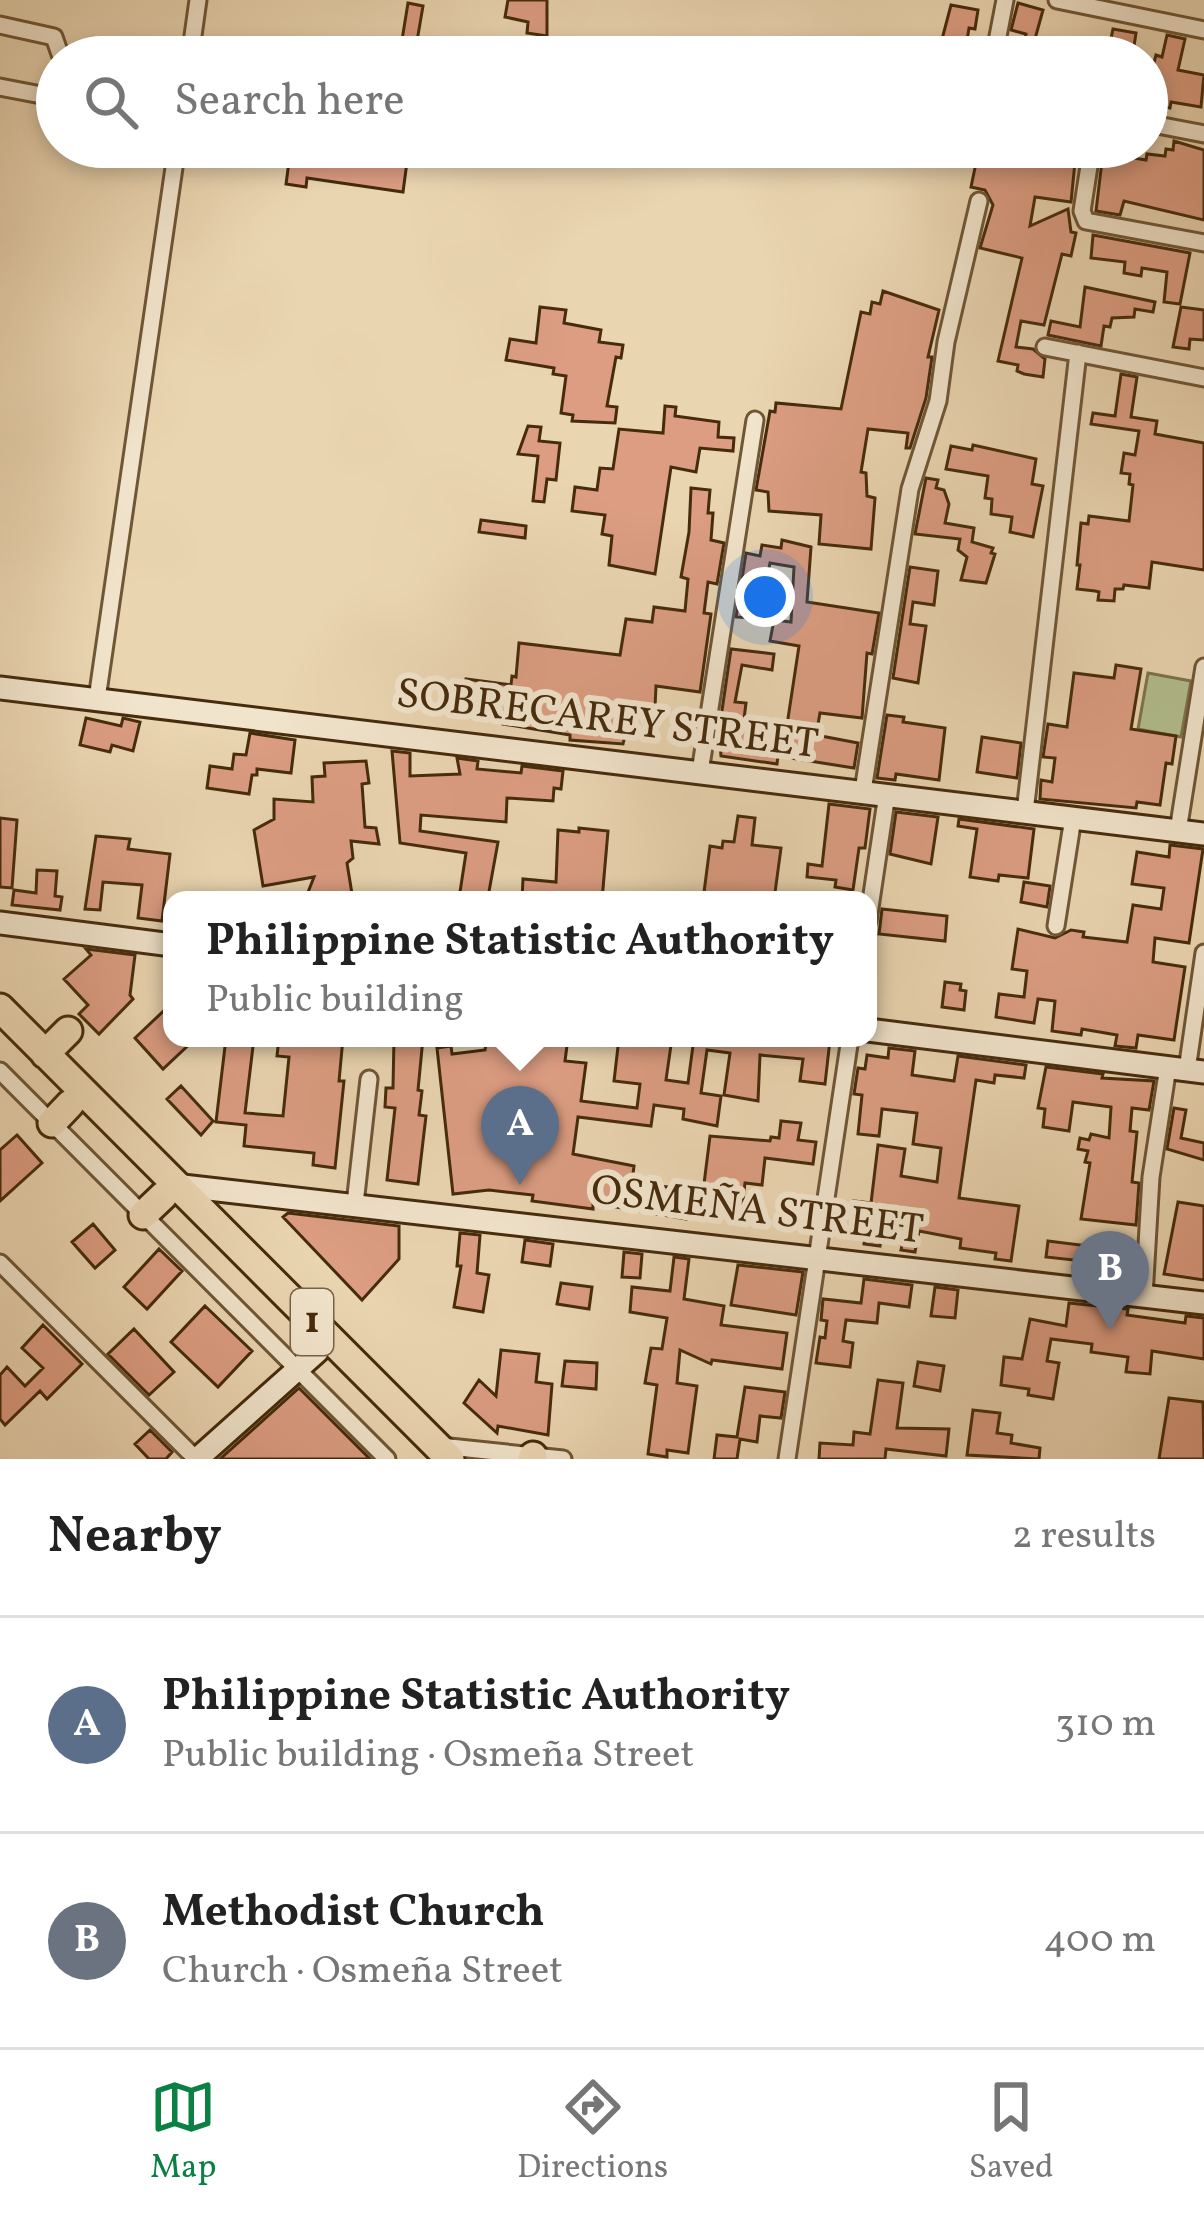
<!DOCTYPE html>
<html lang="en">
<head>
<meta charset="utf-8">
<style>
	:root { --surface:#fff; --page:#f2f2f2; --text:#222; --muted:#767676; --line:#e0e0e0; --accent:#0b8043 }
	body { margin:0; font-family:Vollkorn,serif; background:var(--page); color:var(--text) }
	.you { position:absolute; left:765px; top:597px; width:42px; height:42px; margin:-30px; border:9px solid #fff; border-radius:50%; background:#1a73e8; box-shadow:0 0 0 18px #1a73e833 }
	.badge { display:grid; place-items:center; width:78px; height:78px; border-radius:50%; background:var(--accent); color:#fff; font-size:39px; font-weight:700 }
	.pin { position:absolute; translate:-50% -99px; filter:drop-shadow(0 3px 6px #0008) }
	.pin::after { content:''; position:absolute; top:63px; width:42px; height:36px; background:inherit; clip-path:polygon(0 0,100% 0,50% 100%) }
	.popup { position:absolute; left:163px; top:891px; width:714px; height:156px; box-sizing:border-box; display:grid; place-content:center; border-radius:24px; background:var(--surface); filter:drop-shadow(0 3px 9px #0005); font-size:39px; white-space:nowrap; color:var(--muted) }
	.popup b { font-size:45px; color:var(--text) }
	.popup::after { content:''; position:absolute; left:50%; top:100%; margin-left:-24px; border:24px solid transparent; border-top-color:var(--surface) }
	.list { margin:0; padding:0; list-style:none }
	h2 { display:flex; justify-content:space-between; align-items:center; height:156px; margin:0; padding:0 48px; font-size:51px }
	h2 small { font-size:39px; font-weight:400; color:var(--muted) }
	.list li { display:grid; grid-template-columns:78px 1fr auto; gap:36px; align-items:center; box-sizing:border-box; height:216px; padding:0 48px; border-top:3px solid var(--line) }
	.list b { display:block; font-size:45px; white-space:nowrap }
	.list p { margin:0; font-size:39px; white-space:nowrap; color:var(--muted) }
	.list em { font-size:39px; font-style:normal; color:var(--muted) }
	.icon { flex:none; width:66px; height:66px; fill:none; stroke:currentColor; stroke-width:2; stroke-linecap:round; stroke-linejoin:round }
	.map { position:relative; flex:none; width:1204px; height:1459px; overflow:hidden }
	.search { position:absolute; background:var(--surface); box-shadow:0 6px 18px #0003; left:36px; right:36px; top:36px; height:132px; display:flex; align-items:center; gap:30px; box-sizing:border-box; padding:0 42px; border-radius:66px; color:var(--muted); font-size:45px }
	.sheet { height:588px; background:var(--surface) }
	nav { display:flex; justify-content:space-around; align-items:center; box-sizing:border-box; height:168px; border-top:3px solid var(--line); background:var(--surface); font-size:33px; color:var(--muted) }
	nav a { display:grid; justify-items:center; gap:6px }
	nav .on { color:var(--accent) }
	.map>svg:first-child { display:block }
	.green { fill:#b2be8f; stroke:#7c744e; stroke-width:3 }
	.building { fill:#dc9d82; stroke:#462b0c; stroke-width:3 }
	.lines { fill:none; stroke-linecap:round; stroke-linejoin:round }
	.street-casing { stroke:#6f5635; stroke-width:21 }
	.secondary-casing { stroke:#462b0c; stroke-width:27 }
	.highway-casing { stroke:#462b0c; stroke-width:33 }
	.street { stroke:#f1e4cc; stroke-width:15 }
	.secondary { stroke:#f1e4cc; stroke-width:21 }
	.highway { stroke:#ead5b1; stroke-width:27 }
	.labels { text-anchor:middle; dominant-baseline:central; stroke-width:12; stroke-linejoin:round; paint-order:stroke }
	.shield { fill:#f1e4cc; stroke:#796246; stroke-width:3 }
	.shield-label { font-size:39px; font-weight:bold; fill:#462b0c }
	.street-label { font-size:42px; fill:#462b0c; stroke:#f1e4cc }
</style>
</head>
<body>
<div class="map">
<svg width="1204" height="1459" viewBox="0 0 1204 1459">
	<rect width="100%" height="100%" fill="#ead5b1"/>
	<filter id="stains"><feTurbulence type="fractalNoise" baseFrequency=".00167" numOctaves="4"/><feColorMatrix values="0 0 0 0 .2 0 0 0 0 .09 0 0 0 0 .02 0 0 0 .5 -.17"/></filter>
	<radialGradient id="worn" r=".72"><stop offset=".6" stop-color="#630" stop-opacity="0"/><stop offset="1" stop-color="#630" stop-opacity=".3"/></radialGradient>
	<path class="green" d="M1148,673L1191,681L1181,737L1138,729Z"/>
	<path class="building" d="M508,0H547V36L527,33L528,22L505,17Z
		M408,3L423,6L416,47L401,46Z
		M1018,3L1043,10L1030,57H1021L1026,34L1011,30Z
		M951,5L978,10L975,29L969,28L966,47L941,43Z
		M1113,29L1136,33L1133,53L1109,48Z
		M1167,35L1185,39L1178,70L1204,75L1201,107L1171,102L1170,108L1153,105L1154,100L1147,98V73L1151,74L1156,55L1162,57Z
		M1174,141L1204,150V220L1124,201L1120,215L1096,211L1103,153L1146,160L1147,154L1165,156L1166,149L1173,150Z
		M291,147H409L403,192L307,178L306,187L286,184Z
		M971,147L1076,152L1071,202L1035,197L1030,226L1068,209L1071,232L1076,233L1071,256L1062,254L1044,325L1021,321L1016,347L1033,349L1045,359L1043,377L1024,374L1017,371L1018,365L998,361L1022,258L980,248L993,205L985,190L971,187L976,163L968,161Z
		M1093,235L1190,253L1180,304L1164,302L1167,272L1142,268L1141,276L1124,273L1125,262L1091,258Z
		M1085,287L1155,302L1153,312L1135,309L1134,317L1112,318L1110,327L1104,326L1101,346L1048,335L1051,321L1080,327Z
		M883,291L939,310L928,357H932L926,398L910,448H906L908,433L868,429L861,472L866,473L867,496L875,498L871,549L819,544L821,515L769,511L768,492L756,490L770,411L775,412L776,403L841,409L861,312L870,314L872,302L880,304Z
		M540,307L566,310L564,323L601,330L599,342L623,345L621,358L616,357L607,406L617,407L615,423L572,421L573,415L561,413L566,376L553,374L554,368L506,360L510,339L536,343Z
		M1181,307L1204,310V340L1190,339L1189,349L1173,347Z
		M1121,374L1137,377L1131,417L1157,421L1155,434L1204,443V570L1152,562L1149,588L1124,585L1123,589H1115L1114,601L1098,600L1099,592L1095,591L1077,589L1080,565H1077L1081,523L1088,524L1089,516L1129,521L1133,485L1129,484L1130,474L1121,473L1124,453L1135,455L1139,431L1091,424L1093,413L1115,416Z
		M665,406L676,407L675,416L719,422L718,437L734,438L733,451L700,448L696,472L671,467L655,574L609,565L612,536L602,534L605,515L572,511L575,487L597,490L600,468L613,469L619,429L663,433Z
		M528,426L541,427L539,441L560,443L556,480L547,479L544,502L533,501L538,456L518,454Z
		M973,445L1036,459L1032,484L1043,486L1033,537L1010,532L1012,517L991,514L992,499L985,498L988,476L946,469L951,446L972,450Z
		M926,478L938,480L936,488L944,490L949,504L945,523L974,528L972,542L993,548L991,553L995,554L986,583L961,580L967,557L958,550L960,539L915,534Z
		M691,488L710,490L708,513H713L711,540L724,543L717,584L708,582L704,613L711,614L700,692L656,686L655,707L632,706L623,744L570,740V735L503,724L507,695L464,689L466,679L511,685L512,676L516,677L519,643L620,655L626,619L652,622L654,607L685,611L688,579L681,577L689,532Z
		M481,520L526,526L525,538L479,532Z
		M782,540L811,547L807,602L879,613L872,654L867,653L862,718L820,713L816,735L858,743L854,768L778,756L777,764L721,756L719,731L731,649L774,654L772,670L742,665L735,702L746,703L744,719L787,725L799,646L770,641L774,620L791,622L794,567L770,563L760,619L736,617L746,553L760,556L762,545L781,548Z
		M910,567L938,571L934,605L913,602L910,624L926,626L918,683L893,678Z
		M1116,665L1141,669L1131,729L1176,736L1172,764L1166,763L1160,805L1137,802L1136,808L1040,799L1041,780L1052,782L1055,758L1043,757L1048,724L1067,727L1074,673L1114,678Z
		M887,715L904,717L903,722L945,728L939,780L896,774L895,780L877,778Z
		M86,718L121,726L123,718L140,722L133,751L112,745L110,752L80,745Z
		M250,733L295,740L291,773L257,769V775H252L249,794L207,788L210,766L232,769L234,754L246,755Z
		M982,737L1021,743L1017,778L977,772Z
		M392,751L410,753V776L460,774L457,758L478,761L477,769L521,773L522,766L563,771L561,789L554,788L553,801L507,798L506,822L421,815L420,831L498,842L488,897L460,892L466,853L400,843Z
		M366,761L369,783L362,784L365,827L376,828L379,844L351,841L353,858L347,863L353,900H305L314,877L263,886L254,830L274,819V799L313,802L312,777L325,776L324,763Z
		M829,804L870,809L865,848H859L853,890L835,887L836,880L807,877L808,864L822,866Z
		M896,812L938,817L931,864L890,854Z
		M738,816L755,818L752,845L781,848L774,900H703L710,846L722,848L723,841L734,842Z
		M0,818L17,820L12,888L0,887Z
		M959,819L1034,829L1028,878L999,875L998,881L970,877L977,829L958,826Z
		M579,828L608,831L602,900H522L523,879L556,882L558,830L579,832Z
		M96,836L130,839L128,849L170,854L162,921L138,918L142,885L103,882L100,910L85,909Z
		M1170,845L1203,849L1189,943L1155,938L1153,962L1185,967L1174,1040L1138,1035L1136,1048L1115,1046L1117,1035L1082,1029L1081,1035L1052,1031L1055,1001L1038,999L1034,1023L996,1017L999,994L1024,997L1027,971L1012,969L1018,929L1055,938L1071,930L1084,932L1083,937L1127,942L1133,905L1161,909L1164,888L1132,884L1137,852L1169,857Z
		M37,870L57,871L55,896L62,897L60,910L12,905L14,890L36,893Z
		M1024,882L1050,886L1047,907L1021,902Z
		M882,909L947,916L945,941L879,934Z
		M86,949L135,955L130,995L133,999L99,1034L79,1014L88,1005L64,979L91,955Z
		M945,982L961,984L960,990L966,991L964,1010L942,1007Z
		M172,1003V1038H196L163,1069L135,1038Z
		M226,1038H254L245,1113L283,1116L289,1057L277,1056L279,1038H343L339,1081H344L335,1168L313,1165L314,1153L244,1146L246,1125L216,1122Z
		M394,1038H423L418,1090L422,1091L419,1115L426,1116L418,1184L387,1180L395,1108L385,1107L386,1088H393Z
		M487,1038H568L565,1061L586,1063L581,1101L637,1108L640,1084L614,1081L619,1038H672L666,1080L688,1083L694,1038L771,1045L772,1038L830,1040L825,1084L800,1081L803,1059L760,1055L758,1101L724,1095L730,1053L707,1050L701,1093L721,1096L717,1126L683,1119L684,1109L654,1105L651,1126L578,1117L573,1154L634,1166L632,1182L703,1192L710,1136L770,1141L771,1137L779,1138L781,1121L801,1123L798,1140L816,1142L813,1164L765,1158L762,1185L745,1183L741,1217L687,1210L686,1219L593,1203V1209L532,1201L533,1195L489,1190L453,1194L437,1048L451,1046L452,1054L485,1050Z
		M889,1048L915,1051L912,1075L954,1081L958,1056L1026,1065L1024,1078L995,1075L994,1083L976,1080L959,1198L1019,1206L1011,1261L995,1259L996,1253L960,1248L961,1239L919,1231L915,1252L901,1250L906,1226L883,1222L880,1246L864,1244L867,1218L853,1217L854,1201L871,1203L878,1145L905,1149L901,1176L937,1182L941,1148L913,1144L917,1113L882,1109L879,1136L858,1134L862,1095L854,1094L858,1068L865,1069L867,1055L888,1058Z
		M1046,1067L1103,1074L1102,1078L1154,1081L1149,1110L1132,1108L1130,1131L1137,1132L1132,1182L1139,1183L1136,1225L1081,1219L1090,1163L1085,1162L1088,1151L1078,1149L1080,1138L1089,1140L1091,1134L1109,1138L1111,1107L1073,1102L1069,1131L1043,1127L1045,1109L1038,1108Z
		M181,1086L213,1121L201,1135L167,1099Z
		M1174,1108L1186,1110L1181,1138L1204,1143V1160L1167,1149Z
		M17,1135L42,1163L0,1201V1150Z
		M1178,1202L1204,1206V1280L1164,1274Z
		M288,1213L399,1226V1259L362,1300L283,1217Z
		M93,1224L115,1250L95,1268L72,1242Z
		M460,1233L480,1235L477,1273L489,1275L483,1312L454,1307L461,1266H457Z
		M525,1240L553,1244L550,1266L522,1262Z
		M1048,1241L1112,1249L1109,1263L1095,1261L1094,1270L1073,1267L1074,1260L1046,1257Z
		M159,1249L182,1271L147,1309L124,1287Z
		M624,1252L642,1254L640,1278L622,1277Z
		M674,1257L689,1259L684,1299L724,1306L721,1325L787,1333L782,1369L712,1360L711,1364L680,1350L677,1383L697,1386L688,1453L667,1450V1457L648,1454L657,1385L645,1383L651,1348L662,1349L667,1318L630,1312L632,1287L670,1291Z
		M738,1265L803,1272L796,1315L731,1305Z
		M864,1279L912,1285L909,1307L879,1303L877,1323L846,1320L843,1341L853,1343L850,1367L816,1363L820,1337L825,1338L827,1321L821,1320L823,1299L861,1303Z
		M561,1283L592,1287L589,1309L557,1304Z
		M935,1287L958,1290L955,1318L931,1316Z
		M1069,1303L1128,1309L1127,1315L1185,1323L1186,1316L1204,1318V1359L1152,1351L1150,1374L1126,1372L1128,1357L1091,1352L1092,1344L1051,1339L1047,1361L1059,1363L1053,1399L1028,1395L1029,1389L1001,1385L1004,1357L1022,1359L1030,1319L1066,1326Z
		M205,1306L252,1351L218,1387L171,1342Z
		M43,1325L82,1364L47,1399L40,1391L5,1425L0,1419V1375L7,1367L25,1386L43,1368L22,1348Z
		M134,1329L174,1372L149,1395L108,1354Z
		M501,1350L539,1354L536,1382L552,1384L548,1435L498,1426L497,1433L464,1403L479,1380L496,1396Z
		M565,1361L597,1363L596,1389L562,1386Z
		M918,1362L944,1366L940,1391L914,1386Z
		M878,1380L903,1383L897,1428L949,1429L946,1456L886,1449L885,1459H819L820,1443L853,1445L854,1432L870,1434Z
		M745,1387L785,1392L781,1418L760,1416L757,1442L740,1439L737,1459H714L717,1435L737,1437Z
		M299,1388L370,1459H220Z
		M1169,1398L1203,1402L1204,1459H1159Z
		M973,1410L1000,1413L997,1433L1012,1435L1011,1443L1040,1448L1039,1459L967,1455Z
		M150,1430L172,1452L166,1459H149L135,1444Z"/>
	<g class="lines">
		<g class="street-casing">
			<path id="street" d="M1057,0L1204,30
				M0,25L54,37L61,57
				M190,57L198,0
				M994,57L1005,0
				M0,87L57,98
				M1147,123L1204,134
				M1092,147L1082,211L1086,221L1204,243
				M1045,347L1204,378
				M97,699L177,147
				M700,772L755,420
				M863,791L910,489L938,401L946,342L979,201
				M1025,812L1078,353
				M1178,831L1204,667
				M868,921L887,794
				M1056,926L1073,818
				M1187,1070L1204,953
				M0,1071L387,1459
				M355,1204L369,1079
				M0,1263L196,1459
				M1144,1296L1151,1177L1168,1067
				M440,1446L563,1459
				M787,1459L850,1038"/>
		</g>
		<g class="secondary-casing">
			<path id="secondary" d="M0,688L1204,834
				M0,923L172,945
				M868,1030L1204,1072
				M174,1185L1204,1303
				M197,1459L318,1351"/>
		</g>
		<g class="highway-casing">
			<path id="highway" d="M0,1008L450,1459
				M45,1054L68,1031
				M52,1123L70,1104
				M143,1215L163,1196
				M532,1459L533,1456"/>
		</g>
		<use href="#street" class="street"/>
		<use href="#secondary" class="secondary"/>
		<use href="#highway" class="highway"/>
	</g>
	<g class="labels">
		<rect class="shield" x="291" y="1289" width="42" height="66" rx="9"/>
		<g class="shield-label">
			<text x="312" y="1322">1</text>
		</g>
		<g class="street-label">
			<text transform="translate(607 721) rotate(7)">SOBRECAREY STREET</text>
			<text transform="translate(757 1212) rotate(7)">OSMEÑA STREET</text>
		</g>
	</g>
	<rect width="100%" height="100%" filter="url(#stains)"/>
	<rect width="100%" height="100%" fill="url(#worn)"/>
</svg>
<div class="you"></div>
<div class="pin badge" style="left:520px;top:1185px;background:#5c6f8a">A</div>
<div class="popup"><b>Philippine Statistic Authority</b>Public building</div>
<div class="pin badge" style="left:1110px;top:1330px;background:#6b7280">B</div>
<div class="search"><svg class="icon" aria-label="search" viewBox="0 0 24 24"><circle cx="10" cy="10" r="6"/><path d="M15 15l6 6"/></svg>Search here</div>
</div>
<section class="sheet">
<h2>Nearby<small>2 results</small></h2>
<ul class="list">
<li><span class="badge" style="background:#5c6f8a">A</span><div><b>Philippine Statistic Authority</b><p>Public building · Osmeña Street</p></div><em>310 m</em></li>
<li><span class="badge" style="background:#6b7280">B</span><div><b>Methodist Church</b><p>Church · Osmeña Street</p></div><em>400 m</em></li>
</ul>
</section>
<nav>
<a class="on"><svg class="icon" aria-label="map" viewBox="0 0 24 24"><path d="M3 6l6-2 6 2 6-2v14l-6 2-6-2-6 2zM9 4v14M15 6v14"/></svg>Map</a>
<a><svg class="icon" aria-label="directions" viewBox="0 0 24 24"><path d="M12 3l9 9-9 9-9-9zM9 14v-3h6M13 9l2 2-2 2"/></svg>Directions</a>
<a><svg class="icon" aria-label="saved" viewBox="0 0 24 24"><path d="M7 4h10v16l-5-4-5 4z"/></svg>Saved</a>
</nav>
</body>
</html>
